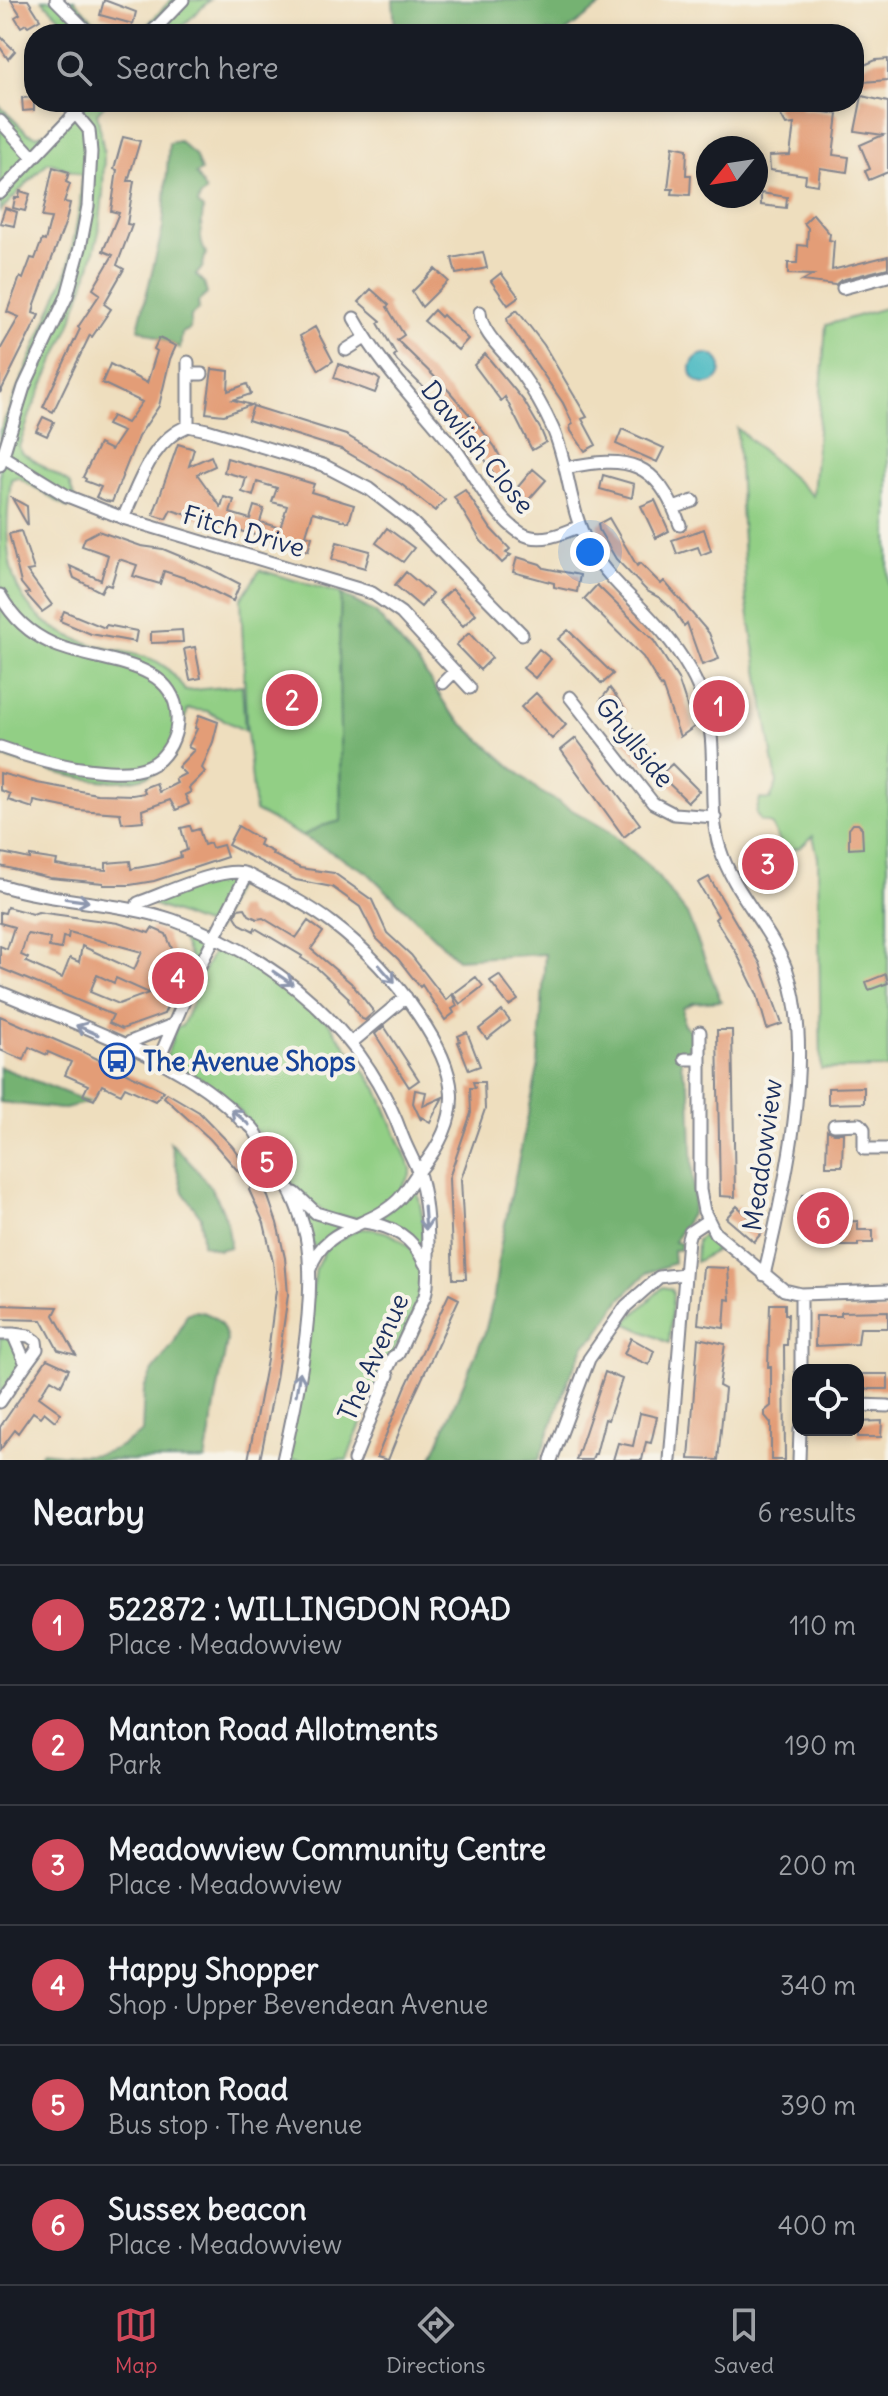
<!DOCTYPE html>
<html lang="en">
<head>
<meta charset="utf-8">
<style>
	:root { --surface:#171b24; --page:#20242c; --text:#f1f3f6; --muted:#9ea1a6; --line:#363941; --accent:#d1495b }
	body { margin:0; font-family:Delius,sans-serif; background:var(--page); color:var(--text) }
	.controls { position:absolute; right:24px; bottom:24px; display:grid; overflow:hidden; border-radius:16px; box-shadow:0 4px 12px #0003 }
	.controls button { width:72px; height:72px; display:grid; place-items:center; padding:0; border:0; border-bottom:2px solid var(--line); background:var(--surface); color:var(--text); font:40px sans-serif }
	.compass { position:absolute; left:696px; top:136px; width:72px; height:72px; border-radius:50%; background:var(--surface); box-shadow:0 4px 12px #0003; rotate:240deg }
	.you { position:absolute; left:590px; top:552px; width:28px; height:28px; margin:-20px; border:6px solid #fff; border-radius:50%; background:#1a73e8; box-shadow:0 0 0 12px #1a73e833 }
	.badge { display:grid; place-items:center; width:52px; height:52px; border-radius:50%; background:var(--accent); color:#fff; font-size:26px; font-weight:700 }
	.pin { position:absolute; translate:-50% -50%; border:4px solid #fff; box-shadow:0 2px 8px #0006 }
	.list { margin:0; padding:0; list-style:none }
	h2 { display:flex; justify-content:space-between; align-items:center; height:104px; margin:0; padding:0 32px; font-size:34px }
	h2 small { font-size:26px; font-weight:400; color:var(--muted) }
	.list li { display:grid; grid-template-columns:52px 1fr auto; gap:24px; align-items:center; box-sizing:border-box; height:120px; padding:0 32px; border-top:2px solid var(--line) }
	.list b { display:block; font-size:30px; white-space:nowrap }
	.list p { margin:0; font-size:26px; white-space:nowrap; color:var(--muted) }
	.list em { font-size:26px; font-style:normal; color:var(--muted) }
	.icon { flex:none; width:44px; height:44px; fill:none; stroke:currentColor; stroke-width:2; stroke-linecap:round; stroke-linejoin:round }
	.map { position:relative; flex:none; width:888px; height:1460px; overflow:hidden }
	.search { position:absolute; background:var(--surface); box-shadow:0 4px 12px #0003; left:24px; right:24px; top:24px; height:88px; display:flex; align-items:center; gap:20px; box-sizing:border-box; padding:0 28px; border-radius:32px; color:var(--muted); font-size:30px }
	.sheet { height:824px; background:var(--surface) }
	nav { display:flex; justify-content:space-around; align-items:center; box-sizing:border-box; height:112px; border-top:2px solid var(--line); background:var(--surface); font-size:22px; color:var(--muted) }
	nav a { display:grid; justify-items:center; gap:4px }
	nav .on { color:var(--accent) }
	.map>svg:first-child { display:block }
	.green { fill:#92cf85; stroke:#567f72; stroke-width:2 }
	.forest { fill:#75b272; stroke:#487068; stroke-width:2 }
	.water { fill:#4bbac2; stroke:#337490; stroke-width:2 }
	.building { fill:#e39d77; fill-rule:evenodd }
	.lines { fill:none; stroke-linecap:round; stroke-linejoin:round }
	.street-casing { stroke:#84868e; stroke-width:15 }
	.street { stroke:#fff; stroke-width:11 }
	.oneway { stroke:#8d97ae }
	.labels { text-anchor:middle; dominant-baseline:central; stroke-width:8; stroke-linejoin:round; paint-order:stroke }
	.street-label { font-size:26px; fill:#1b2f5e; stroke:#f7f3e8 }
	.transit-label { font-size:26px; font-weight:bold; fill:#164399; stroke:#f7f3e8; text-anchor:start }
</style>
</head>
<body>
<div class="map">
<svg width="888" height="1460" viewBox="0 0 888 1460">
	<rect width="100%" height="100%" fill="#f7f3e8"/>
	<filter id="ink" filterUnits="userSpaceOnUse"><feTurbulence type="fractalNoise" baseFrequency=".0125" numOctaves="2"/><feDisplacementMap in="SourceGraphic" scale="16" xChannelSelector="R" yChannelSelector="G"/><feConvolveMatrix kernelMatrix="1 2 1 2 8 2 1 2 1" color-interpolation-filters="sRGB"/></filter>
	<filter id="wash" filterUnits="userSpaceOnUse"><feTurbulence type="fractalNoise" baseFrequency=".006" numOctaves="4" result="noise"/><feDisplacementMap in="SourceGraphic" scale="32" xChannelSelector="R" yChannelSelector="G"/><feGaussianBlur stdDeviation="1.8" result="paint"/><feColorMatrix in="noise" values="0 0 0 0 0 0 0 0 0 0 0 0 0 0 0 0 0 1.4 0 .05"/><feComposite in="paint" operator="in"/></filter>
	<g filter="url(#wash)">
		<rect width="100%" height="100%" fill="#eedebe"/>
		<path class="green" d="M42,0H74L107,34H77Z
			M171,0H210L174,34H139Z
			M75,102H107L97,113L104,152L103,193L99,232L90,267L70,326L32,409L19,447L21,452L69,483L74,497L68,508L18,477L11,479C0,568 9,623 102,647C141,657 163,653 185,691L242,685L245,731L207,711L188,709C182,726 184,744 171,760C136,802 43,770 0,756V431L68,269L80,206L82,175L48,162L0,211V106L27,133L37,136L47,132Z
			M888,307V1068L821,1069L818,857L813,836L801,847L785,851L771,824L760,821L756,813L760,799L770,800L777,783L746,599L737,428L813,496L826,325Z
			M260,570L341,594L339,647L341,821L322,826L302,836L255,811L246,722L241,599Z
			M240,874L217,929L147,902Z
			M181,931L205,942L207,946L197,965H193L180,936Z
			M221,949L275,979L328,1022L377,1088L411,1169V1174L390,1204L360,1218L330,1216L299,1194L269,1146L238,1109L202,1080L168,1059L167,1055L176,1028L182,1026L203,980L200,978L212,954Z
			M416,1184L423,1219L422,1247L379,1219Z
			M305,1211L339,1225L338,1229L317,1248L313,1246Z
			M358,1229C389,1226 423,1246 421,1281C420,1308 400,1338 388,1362C373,1394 359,1427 347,1460H287L316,1268L326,1248Z
			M702,1236L718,1249L696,1262L697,1240Z
			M663,1287L672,1289L673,1294L669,1343L625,1323Z
			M0,1338H9L22,1360L0,1396Z"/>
		<path class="forest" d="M393,0H608L563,34L548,31L545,34H402L395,30Z
			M179,141L195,155L201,171L196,174L206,192L200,197L198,204L203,209C202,226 197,238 206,253L202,268L196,275L204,283L207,294L198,302L199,309L191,316L190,329L182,333L180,348L138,328L163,228L169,143Z
			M341,594L376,613L422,668L449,710L464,725L539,791L607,830L649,866L687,914L721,1001L693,1003L683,1008V1024C696,1033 696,1047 681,1054V1065L690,1092L694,1204L691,1214L674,1242L681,1243L680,1250H673L674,1263L647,1273L621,1299L596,1336L585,1345L569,1378L539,1460H431L485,1332L494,1296L500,1248L538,1068L545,954L457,959L367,872L302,836L322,826L341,821L339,647Z
			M0,1067L89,1102L61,1109L0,1102Z
			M170,1142C200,1171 230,1203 230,1247L218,1250L202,1244L201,1217L183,1192Z
			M193,1311C213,1312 224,1322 227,1341L205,1460H36L42,1452C87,1457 106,1460 142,1432L144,1389L152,1372L174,1343L187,1314Z"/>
		<path class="water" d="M691 369a15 15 0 1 1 30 0a15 15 0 1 1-30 0Z"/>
		<g id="blocks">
			<path class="building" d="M11,0H28L40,19L28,26L26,24L21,27L15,17L20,14Z
				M104,0L136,12L133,24L100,15Z
				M0,36L15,51L8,59L0,47Z
				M888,59V80L863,82L862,66L876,60Z
				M862,96L888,102V172L869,180L865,171L870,169L860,145L883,135L855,131Z
				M34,97V110L23,111L22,98Z
				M784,102H798L802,109L838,114L833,155L849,157L847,172L820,168L818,185L805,183L806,175L770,170L769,156L790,155L794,124L786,125L776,107Z
				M123,137L140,141L128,181H134L127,224L132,225L117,265L124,269L104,304L111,309L92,337L90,335L53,412L43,407L80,329L78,327L100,294L93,289L113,255L103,251L119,213L111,211L117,170L114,169Z
				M673,146L687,149L686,175H691L690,195L672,194L673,189H668Z
				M53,167L69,172L66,182L70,184L64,202L70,203L66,221L35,304L33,313L39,315L0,393V350L19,317L7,312L20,277L23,279L31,258L35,259L42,240L45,241L51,218L42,217Z
				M20,191L30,194L25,211L13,208L15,198H19Z
				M761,193L787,197L786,208L761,205Z
				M5,208L17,212L14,226L0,223Z
				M813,214L830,234L829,240L834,241L832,270L888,256V268L841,280L835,285L802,281L813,275L788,274V263H797L798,245L807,246L808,228L804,223Z
				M483,252L487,268L456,274L452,258Z
				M435,269L448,281L422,307L412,292Z
				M501,273L519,297L508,305L491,281Z
				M371,289L389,305L387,307L404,335L397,340L449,391L474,420L495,447L509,474L498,481L483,456L444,408L397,361L394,356L396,354L378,323L381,321L359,302Z
				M434,310L441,317L443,315L468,339L458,350L424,321Z
				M517,310L544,345L587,417L582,419L596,445L585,451L571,431L570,426L573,424L563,403L508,323L507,318Z
				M315,327L333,361L319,370L300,336Z
				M159,338L176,346L170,359L159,406L138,437L112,502L106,501L96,497L101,487L85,481L86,479L83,477L99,444L111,450L123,432L107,425L112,416L127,423L142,402L102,383L110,364L147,383L157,351L154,349Z
				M485,354L524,401L541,430L546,442L532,450L505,397L501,401L474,365Z
				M339,364L376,377L380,380L375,393L334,378Z
				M212,369L229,371L228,391L247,384L251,394L233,400L251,405L224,415L206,413Z
				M253,406L346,435L411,473L445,500L435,511L401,484L341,449L248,420Z
				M43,417L54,422L47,436L36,431Z
				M622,429L664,448L657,462L616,444Z
				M178,444L194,449L189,466L211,456L215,466L197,474L221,507L224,497L234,500L230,513L250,519L254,506L264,509L260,522L280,528L287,506L272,502L277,488L257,482L253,496L242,492L246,478L224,472L227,458L314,484L311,492L354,505L349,522L313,512L306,535L312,537L308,551L171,510L166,519L153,515Z
				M533,469L546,480L524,505L512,494Z
				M603,475L634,484L632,498L600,489Z
				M465,490L491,529L510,549L506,553L511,555L502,563L481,541L454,497Z
				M12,498L27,506L28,526Z
				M655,500L669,531L656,538L641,506Z
				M609,518L637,566L640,563L661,584L664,581L709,633L719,659L702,665L687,623L684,626L674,611L660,598L647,591L616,559L599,530L598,524Z
				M387,528L414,548L403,562L376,543Z
				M704,529L711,551L701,555L698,547L677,554L672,540Z
				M21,531L34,570L27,571L52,605L42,612L26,594L29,593L21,583L9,534Z
				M98,531L141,546L163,549L211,569L240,584L233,601L191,580L164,571L160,584L133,576L137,565L119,559L111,586L105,584L101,592L74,578L70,566L101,580L108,555L82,546L85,538Z
				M337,542L370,551L365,568L332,559Z
				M517,557L540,564L544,568L580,575L577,592L554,587V583L513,572Z
				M406,572L432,594L421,607L395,585Z
				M597,585L654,641L678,679L694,727L680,737L662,686L661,687L643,657L584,599Z
				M452,589L476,614L463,626L439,601Z
				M64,611L105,628L106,625L137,631L135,642L91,634L60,621Z
				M182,630L183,642L151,643V632Z
				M568,630L613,674L602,684L558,639Z
				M469,633L492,658L480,670L456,645Z
				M195,647L201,678L190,680L184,649Z
				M539,649L551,659L535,678L523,668Z
				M610,688L627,711L622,714L654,757L643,765L618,734L616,729L620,727L600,701Z
				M536,693L566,725L552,739L521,707Z
				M199,715L218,722L213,742L202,768L205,772L189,788L191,792L185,795L189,804L176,810L170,800L142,810L143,821L122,823L120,813L78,810L34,801L33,808L8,800L10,794L0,790V773L37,783L97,794L133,795L145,793L143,788L156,783L159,792L177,783L175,779L185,774L178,767L194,750L188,747L197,729L195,728Z
				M576,738L640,824L624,837L561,750Z
				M672,764L699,791L688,802L660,775Z
				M853,824H858L862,828L863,848L849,849V829Z
				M190,826L192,831L199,829L204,845L210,843L212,848L223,845L227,857L154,881L130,885H103V883L50,878L0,866L2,853L30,859V856L57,860L56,865L73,868L106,870V863L130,861L131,869L159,864L181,857L180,853L187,850L181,828Z
				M238,826L261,840L259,845L273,852L272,854L300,868L334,873L372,900L387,933L411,955L446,1000L452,994L457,1006L452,1009L454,1013L445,1020L422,985L420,987L398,959L376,938L360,907L332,887L296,880L228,845Z
				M767,843L786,879L772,887L751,852Z
				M709,877L760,963L782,1024L767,1029L757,994L736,952L715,919L718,916L698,883Z
				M7,907L33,914L38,912L118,923L149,933L152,928L166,934L182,973L164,1014L122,1029L109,1023L113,1015L0,968V946L7,949L14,927L0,923V912L5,913ZM69,932L142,952L134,970L82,946L79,962L70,958L62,978L26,962L28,958L21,955L27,934L50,938L49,947L61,949L63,937L68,938ZM97,975L114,983L116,978L149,993L119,1004L90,992Z
				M245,908L249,915L257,919L263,918L296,938L308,921L323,932L311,949L351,983L374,1012L365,1020L362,1019L348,1000L349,998L317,968L301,958L302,956L255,928L254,931L240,924L235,916L238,909Z
				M886,974L888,983L869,990L866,982Z
				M499,975L518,1000L509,1006L490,981Z
				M476,977L483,986L460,1004L453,994Z
				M502,1011L510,1021L487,1039L479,1029Z
				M0,1016L83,1052L164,1091L155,1101L125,1087L121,1094L102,1085L94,1100L83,1095L88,1085L65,1075L71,1062L48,1052L47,1055L29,1047L24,1060L0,1050Z
				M384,1026L419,1080L409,1087L375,1034Z
				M717,1030H732L735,1197L720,1196Z
				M467,1032L480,1066L469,1070L458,1042L460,1041L458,1036Z
				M473,1082H484L485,1109L461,1179L466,1279H453L449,1178L471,1113L470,1088H475Z
				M864,1087V1103L828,1104V1088Z
				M415,1090L426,1092L423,1106L443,1097L430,1122L421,1117V1120L413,1103Z
				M167,1093L199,1112L232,1146L267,1194L277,1223L285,1258L288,1295L276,1379L260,1460H248L267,1360L276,1290L273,1262L264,1223L249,1190L252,1187L210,1139L164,1097Z
				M827,1130L834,1133H843L842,1166H826Z
				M802,1195L833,1196V1214L841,1222L858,1221V1230H873V1243H858V1246H829L825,1242H814L813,1230L808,1226V1206L800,1204Z
				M737,1206L764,1230L754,1242L726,1218Z
				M703,1267L728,1268L730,1300L726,1299L724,1328L698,1324Z
				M449,1294L459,1299L413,1398L388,1460L377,1457L405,1388Z
				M770,1304H785V1314H788L787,1345H784L785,1460H771V1423L765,1416V1411L771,1406V1367H768Z
				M0,1305L58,1307L54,1315L76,1355L58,1350L42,1320L0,1319Z
				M888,1311V1328H860L858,1344L815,1346L816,1316H841V1312Z
				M631,1338L654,1351L649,1365L624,1354Z
				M698,1338L725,1344L719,1386L725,1389L718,1460L689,1459Z
				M47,1359L69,1369L61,1385L51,1379L39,1397L61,1413L55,1421L44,1412L40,1417L33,1412L18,1433L15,1430L0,1450V1427Z
				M605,1372L622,1379L608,1420L605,1419L596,1454H594L592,1460H576Z
				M858,1374H888V1389H858Z
				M640,1413L657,1417L651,1443L646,1442L642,1460H613L618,1443L633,1446Z
				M882,1421L881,1437H858V1422Z"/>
		</g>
	</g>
	<g filter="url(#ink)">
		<use href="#blocks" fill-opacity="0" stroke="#84868e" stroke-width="2"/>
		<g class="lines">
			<g class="street-casing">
				<path id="street" d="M56,0L90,34
					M150,34L183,0
					M0,121L32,156
					M0,193L86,102
					M843,288L888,276
					M480,312C481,334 508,355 520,372C533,390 544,409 553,429C570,468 569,513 591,550C608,578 633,598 655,623C675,645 693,671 703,699C721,748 705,802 720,849C734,894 771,927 787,971C816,1054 784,1191 764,1275
					M354,318C382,368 421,406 456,450C474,474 495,518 521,533C539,544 562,534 580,526
					M346,350L365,338
					M188,374H202
					M188,426V362
					M2,456L67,496L123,518L372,593L401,613L470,688
					M0,465L24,387L67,296L80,248L88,206L91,152L89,130L75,113
					M565,468C628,455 657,460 680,525
					M674,508L693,501
					M123,518C139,485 151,440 188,426L207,430L323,465L369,489L413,523L522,634
					M0,595C13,618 29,633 53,644C94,663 174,658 177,715C178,731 172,747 160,759C145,772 126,772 108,771C71,769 34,759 0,747
					M443,683L455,671
					M570,697L653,803L674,814L715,817
					M0,885C57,903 116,901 173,920C278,957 366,1033 403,1138C408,1151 416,1164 420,1177C429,1211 429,1252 427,1286L425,1296L398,1354L393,1357L386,1372L388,1375L354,1460
					M136,910L138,903C164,894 223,865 247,874
					M0,992C74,1024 189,1061 242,1121C257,1126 259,1142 267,1153C285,1178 299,1205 306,1236C318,1295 297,1400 283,1460
					M700,1032V1190L704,1211L715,1233L784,1290L801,1294L888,1291
					M351,1043L406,997
					M127,1047L130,1042L172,1025
					M685,1059H699
					M158,1061L196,973L247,874C275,889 306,903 332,923C366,949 395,980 419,1016C457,1073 467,1113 420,1170C412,1180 407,1191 398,1200C370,1228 324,1225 310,1269
					M834,1125L860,1124L864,1129V1149H888
					M295,1193L316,1213L353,1224
					M364,1222C393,1226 413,1237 425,1264
					M0,1334H13L26,1364L0,1402
					M13,1334L29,1336L36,1341L37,1349L26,1364
					M801,1370V1294
					M858,1405L888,1406
					M551,1460L589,1359L626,1306L659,1277L684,1274
					M670,1460L688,1239L690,1232L708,1220
					M799,1460L800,1430"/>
			</g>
			<use href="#street" class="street"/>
		</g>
		<defs><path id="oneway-shaft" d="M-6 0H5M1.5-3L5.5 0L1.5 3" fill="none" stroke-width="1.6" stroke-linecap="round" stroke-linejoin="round" transform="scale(2)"/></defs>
		<g class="oneway">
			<use href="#oneway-shaft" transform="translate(77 900) rotate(8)"/>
			<use href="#oneway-shaft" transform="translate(387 974) rotate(49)"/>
			<use href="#oneway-shaft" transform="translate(283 978) rotate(34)"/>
			<use href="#oneway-shaft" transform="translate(87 1030) rotate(-157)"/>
			<use href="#oneway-shaft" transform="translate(240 1117) rotate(-139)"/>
			<use href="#oneway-shaft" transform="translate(425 1218) rotate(86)"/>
			<use href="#oneway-shaft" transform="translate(298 1383) rotate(-81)"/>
		</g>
	</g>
	<defs>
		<g id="bus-ring" transform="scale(1.8)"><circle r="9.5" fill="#f7f3e8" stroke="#1a4fb4" stroke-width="1.5"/><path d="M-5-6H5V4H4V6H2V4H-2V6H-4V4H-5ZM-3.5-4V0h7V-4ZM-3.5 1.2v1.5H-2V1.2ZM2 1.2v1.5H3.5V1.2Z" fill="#1a4fb4"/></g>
	</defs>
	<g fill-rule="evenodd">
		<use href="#bus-ring" x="117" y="1061"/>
	</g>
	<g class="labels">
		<g class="street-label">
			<text transform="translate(478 447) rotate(51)">Dawlish Close</text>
			<text transform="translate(244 531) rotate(16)">Fitch Drive</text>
			<text transform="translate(635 742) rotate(51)">Ghyllside</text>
			<text transform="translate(762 1155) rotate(-82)">Meadowview</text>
			<text transform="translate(373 1357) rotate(-66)">The Avenue</text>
		</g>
		<g class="transit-label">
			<text x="143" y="1061">The Avenue Shops</text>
		</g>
	</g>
</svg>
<div class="controls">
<button><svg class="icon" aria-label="locate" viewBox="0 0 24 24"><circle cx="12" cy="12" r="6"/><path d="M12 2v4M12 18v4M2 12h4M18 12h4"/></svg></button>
</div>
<svg class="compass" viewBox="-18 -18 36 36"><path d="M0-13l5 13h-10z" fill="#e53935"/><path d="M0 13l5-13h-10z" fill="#9ea1a6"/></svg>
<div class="you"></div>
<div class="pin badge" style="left:719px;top:706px">1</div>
<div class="pin badge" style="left:292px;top:700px">2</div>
<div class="pin badge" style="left:768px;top:864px">3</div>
<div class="pin badge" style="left:178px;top:978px">4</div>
<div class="pin badge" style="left:267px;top:1162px">5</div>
<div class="pin badge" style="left:823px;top:1218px">6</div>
<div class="search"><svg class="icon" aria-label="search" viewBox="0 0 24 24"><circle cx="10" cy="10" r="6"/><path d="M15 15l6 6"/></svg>Search here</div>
</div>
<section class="sheet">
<h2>Nearby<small>6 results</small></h2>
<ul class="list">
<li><span class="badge">1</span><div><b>522872 : WILLINGDON ROAD</b><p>Place · Meadowview</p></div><em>110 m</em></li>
<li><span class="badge">2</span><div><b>Manton Road Allotments</b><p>Park</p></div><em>190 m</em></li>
<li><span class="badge">3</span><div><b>Meadowview Community Centre</b><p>Place · Meadowview</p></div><em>200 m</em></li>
<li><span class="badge">4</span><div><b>Happy Shopper</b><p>Shop · Upper Bevendean Avenue</p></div><em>340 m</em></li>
<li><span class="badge">5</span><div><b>Manton Road</b><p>Bus stop · The Avenue</p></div><em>390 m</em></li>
<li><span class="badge">6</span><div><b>Sussex beacon</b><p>Place · Meadowview</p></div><em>400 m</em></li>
</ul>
</section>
<nav>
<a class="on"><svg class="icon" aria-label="map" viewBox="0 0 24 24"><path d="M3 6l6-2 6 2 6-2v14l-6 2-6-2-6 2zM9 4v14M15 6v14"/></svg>Map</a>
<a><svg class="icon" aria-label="directions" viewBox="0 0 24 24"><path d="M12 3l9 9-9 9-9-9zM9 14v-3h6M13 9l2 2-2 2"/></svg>Directions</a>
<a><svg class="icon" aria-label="saved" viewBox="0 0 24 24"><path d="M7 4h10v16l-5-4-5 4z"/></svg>Saved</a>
</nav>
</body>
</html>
